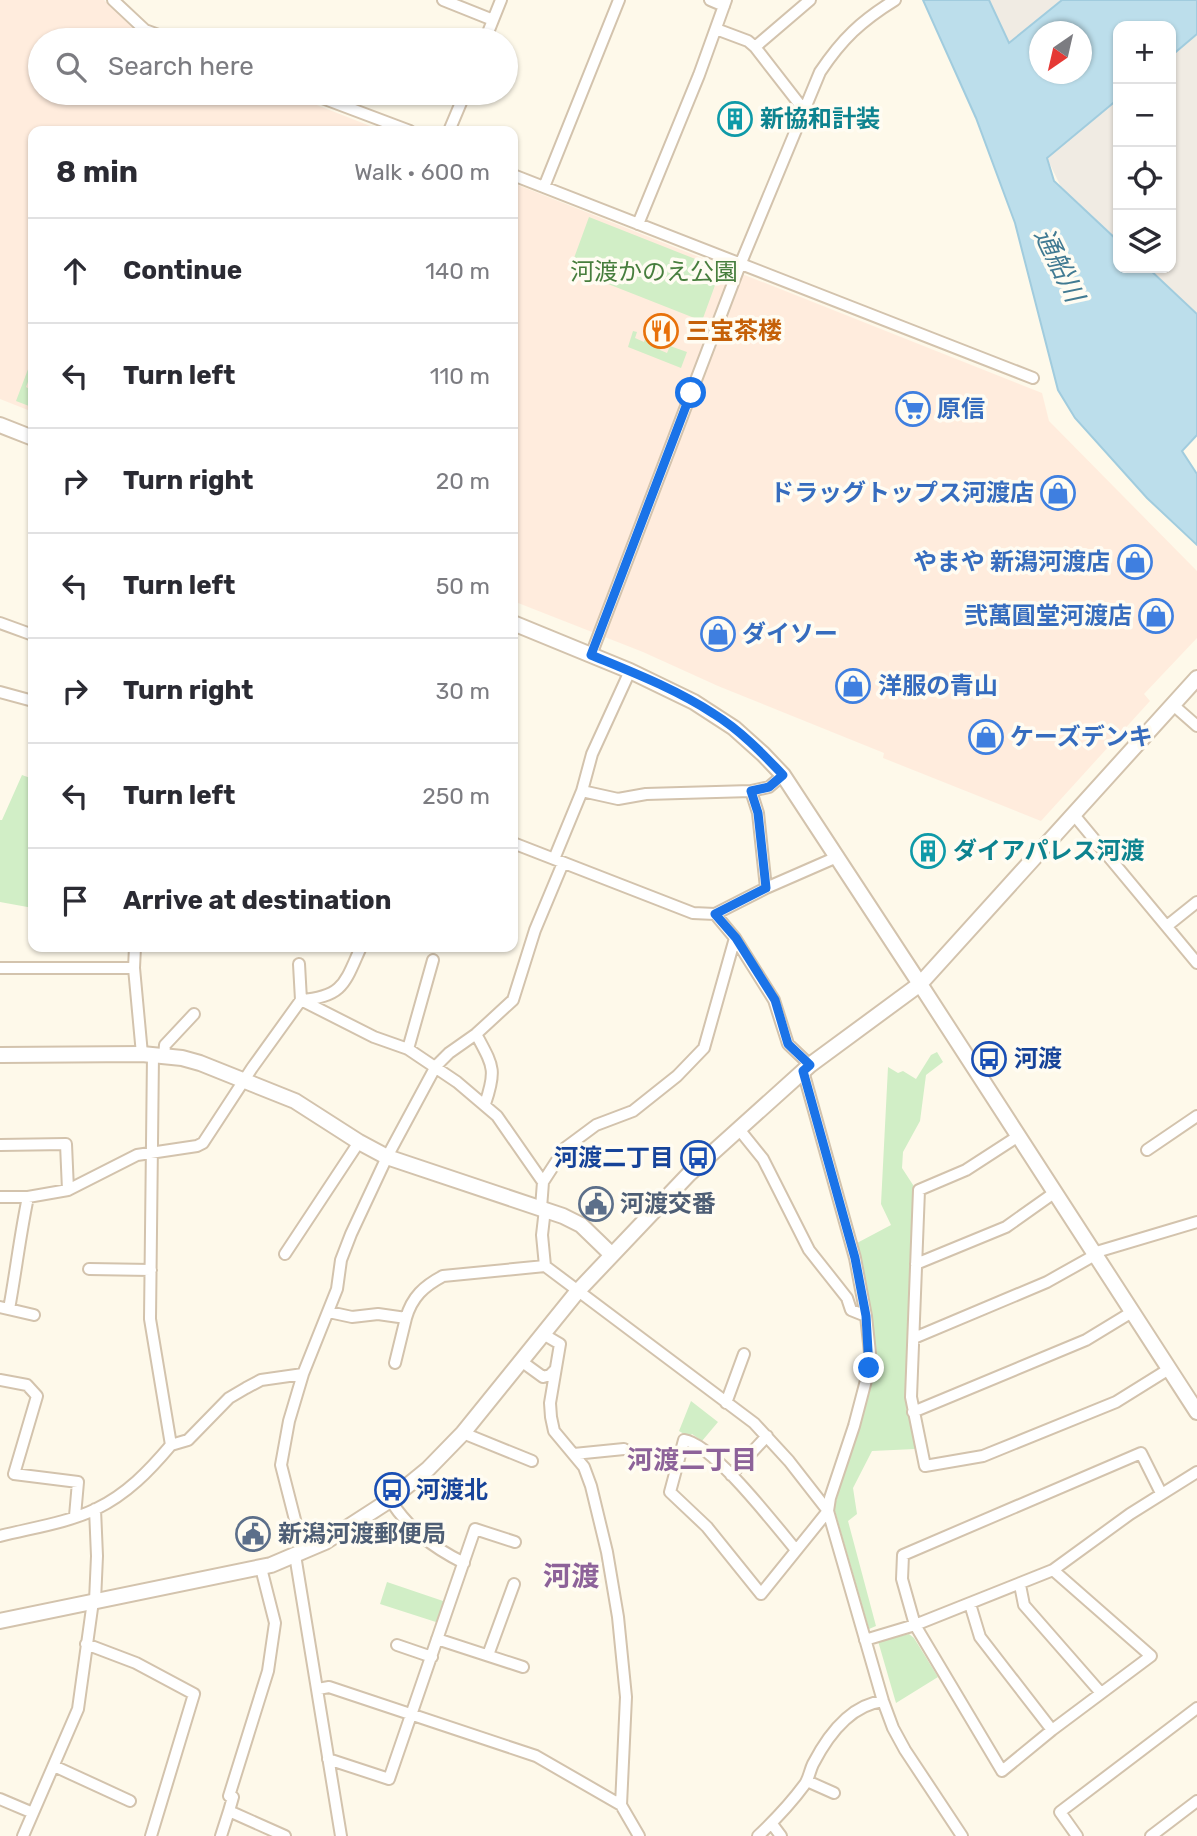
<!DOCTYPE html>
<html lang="en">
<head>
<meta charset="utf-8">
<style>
	:root { --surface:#fff; --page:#f2f2f3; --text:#2b2b33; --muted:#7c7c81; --line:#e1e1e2 }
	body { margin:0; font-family:Rubik,"Noto Sans JP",sans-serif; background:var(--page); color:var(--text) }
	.controls { position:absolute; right:21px; top:21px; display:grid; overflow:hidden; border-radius:14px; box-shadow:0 2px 5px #0004 }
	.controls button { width:63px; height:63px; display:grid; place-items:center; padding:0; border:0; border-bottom:2px solid var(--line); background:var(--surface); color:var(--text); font:35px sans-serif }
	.compass { position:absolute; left:1029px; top:21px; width:63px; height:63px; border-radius:50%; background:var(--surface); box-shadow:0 2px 5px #0004; rotate:214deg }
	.stop { position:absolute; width:21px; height:21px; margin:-16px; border:5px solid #1a73e8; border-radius:50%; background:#fff }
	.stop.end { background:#1a73e8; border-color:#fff; box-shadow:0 2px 7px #0008 }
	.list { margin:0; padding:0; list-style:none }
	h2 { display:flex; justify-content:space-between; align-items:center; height:91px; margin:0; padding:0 28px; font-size:30px }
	h2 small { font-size:23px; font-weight:400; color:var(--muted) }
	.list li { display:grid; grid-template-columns:46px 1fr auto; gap:21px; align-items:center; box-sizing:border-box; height:105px; padding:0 28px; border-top:2px solid var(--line) }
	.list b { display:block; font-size:26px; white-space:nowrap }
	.list em { font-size:23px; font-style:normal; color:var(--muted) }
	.icon { flex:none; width:38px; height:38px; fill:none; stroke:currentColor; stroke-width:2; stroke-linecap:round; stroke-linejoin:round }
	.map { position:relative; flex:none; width:1197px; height:1836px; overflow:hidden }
	.search { position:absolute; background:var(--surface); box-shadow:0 2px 5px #0004; left:28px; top:28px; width:490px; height:77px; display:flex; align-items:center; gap:18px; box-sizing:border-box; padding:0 24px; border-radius:38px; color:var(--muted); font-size:26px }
	.panel { position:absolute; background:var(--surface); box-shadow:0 2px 5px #0004; left:28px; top:126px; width:490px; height:826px; border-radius:14px }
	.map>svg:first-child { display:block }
	.commercial { fill:#ffecdd }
	.industrial { fill:#f0ebe3 }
	.green { fill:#d1eec6 }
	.water { fill:#bcdeeb; stroke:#a1ccde; stroke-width:2; fill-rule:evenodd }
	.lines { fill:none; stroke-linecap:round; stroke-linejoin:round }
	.minor-casing { stroke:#d3c3ad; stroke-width:14 }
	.tertiary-casing { stroke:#d3c3ad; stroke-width:18 }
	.minor { stroke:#fff; stroke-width:10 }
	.tertiary { stroke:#fff; stroke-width:14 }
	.route { stroke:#1a73e8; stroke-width:9 }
	.labels { text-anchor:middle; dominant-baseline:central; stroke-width:7; stroke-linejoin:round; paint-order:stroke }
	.culture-label { font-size:24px; font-weight:bold; fill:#0d838f; stroke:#fffcf2; text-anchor:start }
	.park-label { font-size:24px; fill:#477e3d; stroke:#fffcf2 }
	.food-label { font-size:24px; font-weight:bold; fill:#c56008; stroke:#fffcf2; text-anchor:start }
	.shop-label { font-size:24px; font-weight:bold; fill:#366cbe; stroke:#fffcf2; text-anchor:start }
	.transit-label { font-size:24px; font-weight:bold; fill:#164399; stroke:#fffcf2; text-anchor:start }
	.service-label { font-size:24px; font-weight:bold; fill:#4e5e75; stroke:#fffcf2; text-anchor:start }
	.water-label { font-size:26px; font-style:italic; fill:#417a92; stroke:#fffcf2 }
	.neighbourhood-label { font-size:26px; font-weight:bold; fill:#8d6299; stroke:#fffcf2 }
	.quarter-label { font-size:28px; font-weight:bold; fill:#8d6299; stroke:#fffcf2 }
</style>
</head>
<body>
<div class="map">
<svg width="1197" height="1836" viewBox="0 0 1197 1836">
	<rect width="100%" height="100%" fill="#fef9ea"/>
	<path class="commercial" d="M0,0H104L140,35L153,40H40V93H286L383,131H33V412L0,399Z
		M513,183L1042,393L1049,421L1197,571V638L1144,694L1150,701L1041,821L883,758L884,753L718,686L643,652L513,601Z"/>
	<path class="industrial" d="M989,0H1062L1009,43Z
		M1197,34V314L1148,268H1171V56Z
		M1118,99V241L1061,187L1047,158Z"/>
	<path class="green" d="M589,217L713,266L718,277L702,321L570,269Z
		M633,331L637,332L635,338L644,342L646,336L662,343L660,350L667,353L670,346L687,352L681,368L628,347Z
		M33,356V369L26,387L33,391L29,406L16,401Z
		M22,775L33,779V908L0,902V820H2Z
		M937,1052L943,1062L926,1075L920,1121L903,1152L902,1168L915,1188L905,1398L915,1449L872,1451L853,1488L857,1514L848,1521L876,1626L869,1629L834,1508L876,1368L871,1313L857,1243L891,1225L881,1204L888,1067L898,1073L903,1071L916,1079L931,1055Z
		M691,1401L718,1422L702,1441L692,1434L689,1437L679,1431Z
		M387,1582L446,1602L439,1623L380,1604Z
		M909,1634L914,1638L938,1677L896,1703L878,1641Z"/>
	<path class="water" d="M923,0H989L1009,43L1062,0H1197V34L1171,56V26H1118V99L1047,158L1054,181L1118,241V268H1148L1197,314V435L1182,451L1197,474V545L1147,498L1075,418L1058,390L1015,223L976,118ZM1040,32H1082V74H1040Z"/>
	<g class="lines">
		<g class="minor-casing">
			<path id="minor" d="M113,0L145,30L172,40
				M443,0L493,20
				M710,0L724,6
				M716,29L748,41L755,47L804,110
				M485,40L501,0
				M755,47L810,0
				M309,93L410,131
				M449,131L465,93
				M513,175L1033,378
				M544,187L619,0
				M638,224L699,75L726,0
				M0,623L33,635
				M591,655L740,265L820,72C842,39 861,21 895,0
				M0,692L33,701
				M1172,704L1197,726
				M582,791L618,799L646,794L751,791L769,787L783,775
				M751,791L758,813L766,888
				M1074,815L1197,963
				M513,843L693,913L715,914L766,888L837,857
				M554,859L582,791L592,754L630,671
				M715,914L735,938L774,1000L788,1044L810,1065
				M1167,926L1197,902
				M135,947L134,968L142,1054
				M299,964L301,1000C344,997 345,982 361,947
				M0,968H134
				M476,1034C493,1066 497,1069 485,1104
				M408,1049L433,960
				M164,1056L165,1045L194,1014
				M803,1071L855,1258L866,1316L870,1353L869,1369L854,1426L830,1498L828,1511L883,1701L893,1728L905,1750L962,1836
				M738,1128L763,1159L809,1250L847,1298L851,1310L866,1316
				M1017,1137L966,1170L919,1190L911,1397L925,1466L983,1456L1116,1402L1169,1369
				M0,1145L66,1144L68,1190
				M1147,1150L1197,1116
				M0,1197H28L68,1190L137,1155L197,1146L203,1143L252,1068L301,1000L374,1037L408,1049L457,1082L497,1116L543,1182
				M541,1208L543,1182L565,1148L596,1125L633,1111L677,1076L704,1048L735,938
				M545,1209L542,1235L545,1266L754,1423L789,1461L828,1511L761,1594L707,1527L670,1492L684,1440C713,1444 775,1525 796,1550
				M1093,1253L1197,1222
				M285,1254L359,1142
				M916,1264L1006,1227L1054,1193
				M89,1269L151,1270
				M0,1307L34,1315
				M9,1309C16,1271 20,1235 28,1197
				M329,1312L352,1317L378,1314L406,1318C412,1297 424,1286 443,1276L545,1266
				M543,1334L560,1344L550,1403L551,1417L554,1431L584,1467L591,1486L607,1552L618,1617L626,1697L621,1805L639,1836
				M914,1338L1047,1282L1095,1255
				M521,1361L543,1377L550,1375L555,1370
				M395,1363L406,1318
				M0,1380L27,1385L37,1396L14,1474L78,1482L75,1516
				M726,1403L744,1354
				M913,1412L1086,1340L1132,1312
				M463,1433L532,1461
				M171,1445L188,1440L229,1398L246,1388L261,1380L303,1374
				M574,1454L624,1449
				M731,1475L767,1436
				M390,1500C410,1530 432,1547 464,1563
				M0,1536C31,1528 67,1523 96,1509C127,1494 149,1471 171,1445L150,1319L153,1055
				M303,1551L281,1465L289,1421L303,1374L337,1289L341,1260L351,1234L387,1157L436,1066L449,1053L476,1034L513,1000L535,930L563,863
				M295,1555L341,1836
				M261,1568L275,1623L268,1671L229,1796L233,1797L229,1811L285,1836
				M1053,1570L1151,1656L1052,1730L1002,1771L915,1625L902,1579L903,1555L1141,1453L1161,1493
				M1020,1585L1024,1605L1101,1693
				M95,1601L97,1556L95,1509
				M970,1604L980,1637L1052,1730
				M437,1639L523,1667
				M865,1640L915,1625L1053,1570L1130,1514L1197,1472
				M86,1644L136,1663L194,1694L151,1836
				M397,1645L432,1657
				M488,1655L514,1584
				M318,1689L329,1687L536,1756L621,1805
				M328,1759L389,1779L475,1529L515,1542
				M54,1766L130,1801
				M807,1781L834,1793
				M0,1799L33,1813
				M772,1824L781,1836
				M23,1836L78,1709L93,1601
				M221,1836L229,1811
				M758,1836C775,1820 791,1803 805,1784C809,1778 810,1770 813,1764C827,1737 850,1705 883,1701
				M1077,1836L1060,1812L1197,1708
				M1151,1836L1197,1801"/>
		</g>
		<g class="tertiary-casing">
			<path id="tertiary" d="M0,425L33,438
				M513,623L630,671L694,702L734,728L763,754L783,775L920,984L1197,1412
				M0,1055L142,1054L182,1058L200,1063L295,1101L359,1142L387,1157L563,1216L581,1225L611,1254
				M0,1621L271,1565L325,1542L390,1500L428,1469L463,1433L577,1292L689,1174L810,1065L920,984L1197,678"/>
		</g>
		<use href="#minor" class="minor"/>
		<use href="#tertiary" class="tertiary"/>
	</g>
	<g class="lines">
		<path class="route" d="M691,393L591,655C632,672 676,689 714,714C740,730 762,753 783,775L769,787L751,791L758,813L766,888L715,914L736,938L775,1000L788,1044L810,1065L803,1071L855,1258L866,1316L869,1368"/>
	</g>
	<defs>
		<g id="building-ring" transform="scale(1.75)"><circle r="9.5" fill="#fffcf2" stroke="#0f9aa8" stroke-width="1.5"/><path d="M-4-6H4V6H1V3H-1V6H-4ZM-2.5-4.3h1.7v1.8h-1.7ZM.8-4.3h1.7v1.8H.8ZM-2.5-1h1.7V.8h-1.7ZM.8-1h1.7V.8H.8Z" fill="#0f9aa8"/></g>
		<g id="restaurant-ring" transform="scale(1.75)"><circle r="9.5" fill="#fffcf2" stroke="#e8710a" stroke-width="1.5"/><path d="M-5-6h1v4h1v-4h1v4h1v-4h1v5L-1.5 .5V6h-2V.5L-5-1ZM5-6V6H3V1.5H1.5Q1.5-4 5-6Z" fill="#e8710a"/></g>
		<g id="supermarket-ring" transform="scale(1.75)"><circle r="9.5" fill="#fffcf2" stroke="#3f7fe0" stroke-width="1.5"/><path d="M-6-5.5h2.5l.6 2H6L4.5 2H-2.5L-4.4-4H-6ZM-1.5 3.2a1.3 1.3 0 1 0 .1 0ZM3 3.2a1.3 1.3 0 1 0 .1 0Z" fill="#3f7fe0"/></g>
		<g id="shop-ring" transform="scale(1.75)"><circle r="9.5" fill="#fffcf2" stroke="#3f7fe0" stroke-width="1.5"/><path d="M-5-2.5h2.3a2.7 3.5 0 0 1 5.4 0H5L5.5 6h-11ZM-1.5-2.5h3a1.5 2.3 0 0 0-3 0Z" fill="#3f7fe0"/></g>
		<g id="bus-ring" transform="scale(1.75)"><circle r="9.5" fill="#fffcf2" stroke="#1a4fb4" stroke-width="1.5"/><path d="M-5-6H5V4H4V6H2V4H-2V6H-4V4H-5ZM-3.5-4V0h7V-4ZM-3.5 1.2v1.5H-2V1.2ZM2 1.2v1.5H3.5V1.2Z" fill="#1a4fb4"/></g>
		<g id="civic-ring" transform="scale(1.75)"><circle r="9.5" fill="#fffcf2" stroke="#5c6f8a" stroke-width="1.5"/><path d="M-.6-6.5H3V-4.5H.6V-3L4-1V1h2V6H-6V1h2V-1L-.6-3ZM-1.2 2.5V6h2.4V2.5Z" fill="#5c6f8a"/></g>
	</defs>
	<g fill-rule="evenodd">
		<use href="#building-ring" x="735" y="119"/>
		<use href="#restaurant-ring" x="661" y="331"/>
		<use href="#supermarket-ring" x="913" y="409"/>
		<use href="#shop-ring" x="1058" y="493"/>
		<use href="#shop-ring" x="1135" y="562"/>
		<use href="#shop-ring" x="1156" y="616"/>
		<use href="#shop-ring" x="718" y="634"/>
		<use href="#shop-ring" x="853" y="686"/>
		<use href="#shop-ring" x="986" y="737"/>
		<use href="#building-ring" x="928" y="851"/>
		<use href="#bus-ring" x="989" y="1059"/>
		<use href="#bus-ring" x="698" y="1158"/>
		<use href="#civic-ring" x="596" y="1204"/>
		<use href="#bus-ring" x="392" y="1490"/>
		<use href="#civic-ring" x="253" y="1534"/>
	</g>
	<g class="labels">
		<g class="culture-label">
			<text x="760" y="119">新協和計装</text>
			<text x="953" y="851">ダイアパレス河渡</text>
		</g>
		<g class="park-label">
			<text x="654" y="272">河渡かのえ公園</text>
		</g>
		<g class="food-label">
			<text x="686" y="331">三宝茶楼</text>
		</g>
		<g class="shop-label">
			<text x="937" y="409">原信</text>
			<text x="1034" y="493" text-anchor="end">ドラッグトップス河渡店</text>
			<text x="1110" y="562" text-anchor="end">やまや 新潟河渡店</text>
			<text x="1132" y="616" text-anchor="end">弐萬圓堂河渡店</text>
			<text x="742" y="634">ダイソー</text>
			<text x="878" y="686">洋服の青山</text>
			<text x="1010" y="737">ケーズデンキ</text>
		</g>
		<g class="transit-label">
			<text x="1014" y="1059">河渡</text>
			<text x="674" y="1158" text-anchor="end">河渡二丁目</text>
			<text x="416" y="1490">河渡北</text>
		</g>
		<g class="service-label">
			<text x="620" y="1204">河渡交番</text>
			<text x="278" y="1534">新潟河渡郵便局</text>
		</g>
		<g class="water-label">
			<text transform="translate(1059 265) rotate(64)">通船川</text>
		</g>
		<g class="neighbourhood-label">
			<text x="692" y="1460">河渡二丁目</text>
		</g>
		<g class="quarter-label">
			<text x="571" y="1576">河渡</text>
		</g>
	</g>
</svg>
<div class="controls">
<button>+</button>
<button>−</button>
<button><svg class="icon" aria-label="locate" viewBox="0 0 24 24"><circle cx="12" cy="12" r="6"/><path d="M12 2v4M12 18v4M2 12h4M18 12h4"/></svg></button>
<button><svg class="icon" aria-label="layers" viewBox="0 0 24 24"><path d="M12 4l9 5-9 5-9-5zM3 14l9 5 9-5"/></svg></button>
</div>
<svg class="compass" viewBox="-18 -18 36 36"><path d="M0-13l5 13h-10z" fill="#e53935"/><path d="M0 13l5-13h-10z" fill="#7c7c81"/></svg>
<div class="stop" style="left:691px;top:393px"></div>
<div class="stop end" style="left:869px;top:1368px"></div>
<div class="search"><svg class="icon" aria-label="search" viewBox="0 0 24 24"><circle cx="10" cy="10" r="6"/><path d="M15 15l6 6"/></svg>Search here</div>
<section class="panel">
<h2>8 min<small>Walk · 600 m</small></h2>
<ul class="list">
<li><svg class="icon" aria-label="ahead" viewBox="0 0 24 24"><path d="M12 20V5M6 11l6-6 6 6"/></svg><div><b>Continue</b></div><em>140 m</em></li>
<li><svg class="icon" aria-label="left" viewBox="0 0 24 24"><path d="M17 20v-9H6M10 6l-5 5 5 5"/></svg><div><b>Turn left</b></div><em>110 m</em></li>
<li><svg class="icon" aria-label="right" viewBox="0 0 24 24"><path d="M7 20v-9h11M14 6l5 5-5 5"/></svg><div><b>Turn right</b></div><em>20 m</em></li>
<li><svg class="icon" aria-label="left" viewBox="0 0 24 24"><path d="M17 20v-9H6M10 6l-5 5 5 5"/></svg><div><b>Turn left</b></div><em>50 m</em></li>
<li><svg class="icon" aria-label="right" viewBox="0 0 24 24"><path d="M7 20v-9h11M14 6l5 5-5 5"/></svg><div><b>Turn right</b></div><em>30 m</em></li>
<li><svg class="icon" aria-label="left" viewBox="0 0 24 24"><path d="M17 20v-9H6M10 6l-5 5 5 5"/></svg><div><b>Turn left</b></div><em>250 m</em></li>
<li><svg class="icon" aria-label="arrive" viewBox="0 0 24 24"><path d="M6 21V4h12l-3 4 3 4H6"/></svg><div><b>Arrive at destination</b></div></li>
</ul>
</section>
</div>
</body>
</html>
